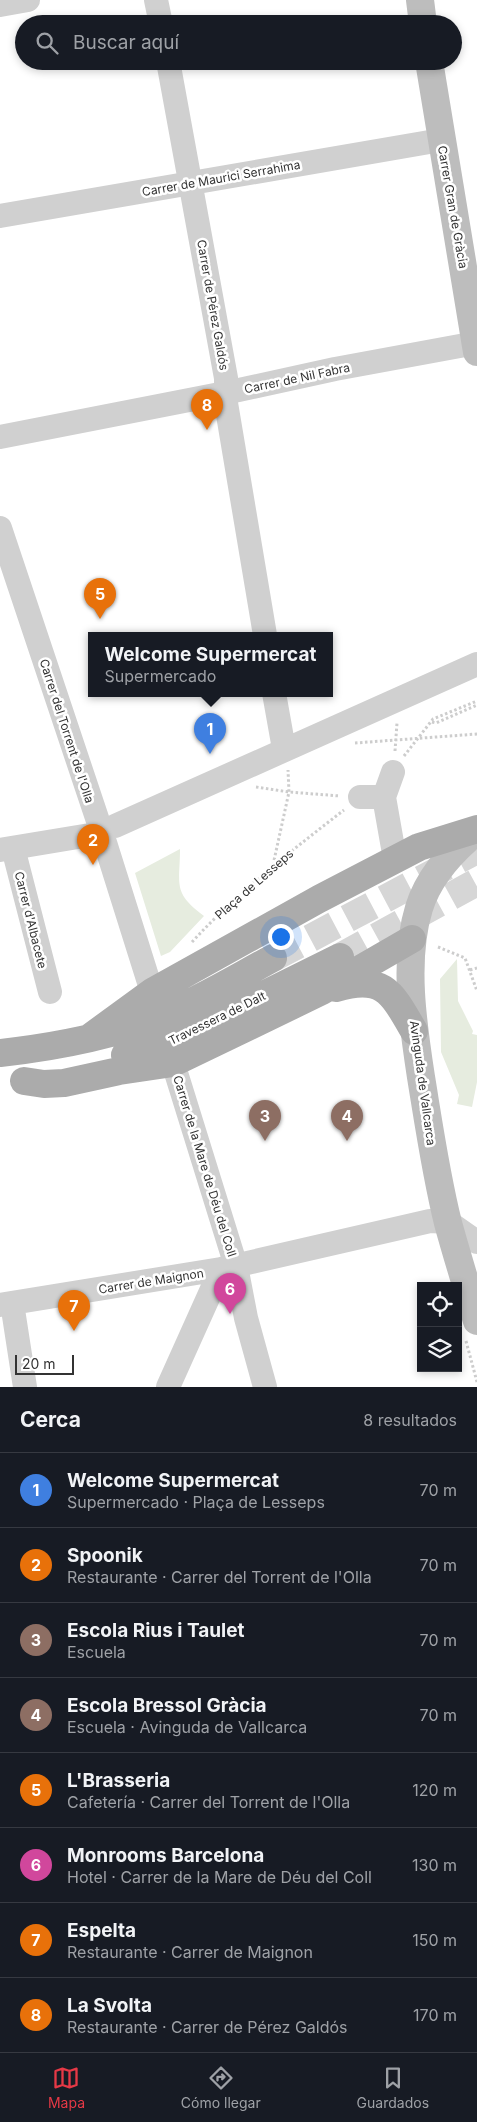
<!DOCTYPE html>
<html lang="es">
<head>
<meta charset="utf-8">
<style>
	:root { --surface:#171b24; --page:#242831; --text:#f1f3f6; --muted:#9ea1a6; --line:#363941; --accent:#e63946 }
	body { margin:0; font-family:Inter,sans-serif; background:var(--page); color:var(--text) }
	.controls { position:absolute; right:15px; bottom:15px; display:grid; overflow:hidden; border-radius:0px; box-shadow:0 2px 8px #0003 }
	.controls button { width:45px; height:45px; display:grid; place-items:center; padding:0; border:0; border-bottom:1px solid var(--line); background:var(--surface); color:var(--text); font:25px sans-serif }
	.scale { position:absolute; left:15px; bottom:12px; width:59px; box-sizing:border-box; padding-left:5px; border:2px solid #333; border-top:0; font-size:14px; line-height:18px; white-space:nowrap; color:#333; -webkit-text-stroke:4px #fff; paint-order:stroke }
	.you { position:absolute; left:280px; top:936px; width:18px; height:18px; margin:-12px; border:4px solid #fff; border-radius:50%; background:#1a73e8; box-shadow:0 0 0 8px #1a73e833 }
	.badge { display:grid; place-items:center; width:32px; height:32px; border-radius:50%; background:var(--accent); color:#fff; font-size:16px; font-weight:700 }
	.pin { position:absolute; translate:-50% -41px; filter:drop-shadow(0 1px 2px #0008) }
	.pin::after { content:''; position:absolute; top:26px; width:18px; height:15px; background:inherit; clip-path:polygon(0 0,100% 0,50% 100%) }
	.popup { position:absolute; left:88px; top:632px; width:245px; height:65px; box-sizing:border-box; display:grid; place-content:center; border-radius:0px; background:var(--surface); filter:drop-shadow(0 1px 4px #0005); font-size:16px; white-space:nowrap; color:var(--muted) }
	.popup b { font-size:19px; color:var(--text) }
	.popup::after { content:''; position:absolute; left:50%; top:100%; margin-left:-10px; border:10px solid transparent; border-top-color:var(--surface) }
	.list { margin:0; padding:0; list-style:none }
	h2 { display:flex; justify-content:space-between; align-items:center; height:65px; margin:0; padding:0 20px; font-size:21px }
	h2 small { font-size:16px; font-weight:400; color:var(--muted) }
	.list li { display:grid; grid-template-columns:32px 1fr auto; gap:15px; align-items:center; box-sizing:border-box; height:75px; padding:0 20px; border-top:1px solid var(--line) }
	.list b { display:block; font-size:19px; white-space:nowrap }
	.list p { margin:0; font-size:16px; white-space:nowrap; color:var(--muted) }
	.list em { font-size:16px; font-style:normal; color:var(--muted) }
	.icon { flex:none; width:28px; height:28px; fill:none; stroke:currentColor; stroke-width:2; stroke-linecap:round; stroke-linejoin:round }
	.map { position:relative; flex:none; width:477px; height:1387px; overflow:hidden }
	.search { position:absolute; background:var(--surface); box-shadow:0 2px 8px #0003; left:15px; right:15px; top:15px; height:55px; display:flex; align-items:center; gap:12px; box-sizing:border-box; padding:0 18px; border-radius:28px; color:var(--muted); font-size:19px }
	.sheet { height:665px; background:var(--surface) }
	nav { display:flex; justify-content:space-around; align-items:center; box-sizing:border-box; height:70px; border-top:1px solid var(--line); background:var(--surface); font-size:14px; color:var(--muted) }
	nav a { display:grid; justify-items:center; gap:2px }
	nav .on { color:var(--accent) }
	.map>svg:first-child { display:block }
	.green { fill:#e6ecdf }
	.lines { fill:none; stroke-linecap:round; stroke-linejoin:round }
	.primary-tunnel { stroke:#d6d6d6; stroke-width:28; stroke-dasharray:28 14; stroke-linecap:butt }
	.path { stroke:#cdcdcd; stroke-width:3; stroke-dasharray:2.5 2.5; stroke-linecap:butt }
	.street { stroke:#d0d0d0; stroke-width:24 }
	.secondary { stroke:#bdbdbd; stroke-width:28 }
	.primary { stroke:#ababab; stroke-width:28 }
	.labels { text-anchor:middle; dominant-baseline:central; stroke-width:5; stroke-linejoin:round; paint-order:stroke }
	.street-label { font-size:12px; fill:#333; stroke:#fff }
</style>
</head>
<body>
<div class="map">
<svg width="477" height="1387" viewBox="0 0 477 1387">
	<rect width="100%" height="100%" fill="#fff"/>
	<path class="green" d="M180,849C180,885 172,892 204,916L170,952L161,956L135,873Z
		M457,959L458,1001L473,1031L472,1034L477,1035V1082L472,1107L457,1104L459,1095L441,1052L440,979Z"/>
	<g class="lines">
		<path class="primary-tunnel" d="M340,957L477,882
			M273,958L477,850"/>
		<path class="path" d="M432,722L436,723L477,705
			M355,743L477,734
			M395,751L397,723
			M404,756L433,719L477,701
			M256,787L289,792L340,796
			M273,865L289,792L288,770
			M192,942C238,892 291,851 344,810
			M438,947L465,958L477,991
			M470,970L477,968
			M466,1341L477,1382"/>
		<path class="street" d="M156,0L161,24
			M0,5L28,0
			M168,61L226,378V403L265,635
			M0,216L441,140
			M0,437L225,393L335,369L476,343
			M0,528L102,833L152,992
			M274,693L284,749
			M360,797H384
			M115,826L477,664
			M13,848L50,992
			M393,848L384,797L393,772
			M0,850L102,833
			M173,1063L236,1266L246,1318L265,1387
			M12,1303L25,1387
			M0,1305L221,1269L430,1221L448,1222L477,1242
			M168,1387L217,1278"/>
		<path class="secondary" d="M420,0L423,24
			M429,61L477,352
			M477,831C451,852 429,876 419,908C403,960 413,1025 421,1077C429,1126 436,1175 448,1223C457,1256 467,1288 477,1321"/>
		<path class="primary" d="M336,988C384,974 392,993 414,1031
			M89,1038L152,992L319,899L419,847L477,829
			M0,1053C54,1047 110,1037 161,1016C200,1000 236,978 273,958
			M125,1055L167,1043L340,957
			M24,1081L44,1084L64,1083L119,1071L173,1063L322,991L412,939"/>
	</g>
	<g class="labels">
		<g class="street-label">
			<text transform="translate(221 178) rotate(-10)">Carrer de Maurici Serrahima</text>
			<text transform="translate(453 207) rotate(80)">Carrer Gran de Gràcia</text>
			<text transform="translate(213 305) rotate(80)">Carrer de Pérez Galdós</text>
			<text transform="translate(297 378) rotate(-12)">Carrer de Nil Fabra</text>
			<text transform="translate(67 731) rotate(72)">Carrer del Torrent de l'Olla</text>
			<text transform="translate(254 884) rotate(-41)">Plaça de Lesseps</text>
			<text transform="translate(31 920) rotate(76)">Carrer d'Albacete</text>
			<text transform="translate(217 1018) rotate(-26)">Travessera de Dalt</text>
			<text transform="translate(423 1083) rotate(82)">Avinguda de Vallcarca</text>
			<text transform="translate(205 1166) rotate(73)">Carrer de la Mare de Déu del Coll</text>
			<text transform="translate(151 1281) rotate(-9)">Carrer de Maignon</text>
		</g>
	</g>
</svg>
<div class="controls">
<button><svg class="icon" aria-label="locate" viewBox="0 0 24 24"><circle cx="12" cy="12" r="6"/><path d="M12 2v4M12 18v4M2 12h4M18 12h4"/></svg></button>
<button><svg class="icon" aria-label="layers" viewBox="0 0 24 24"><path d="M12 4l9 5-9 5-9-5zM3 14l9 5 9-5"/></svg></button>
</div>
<div class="scale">20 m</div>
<div class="you"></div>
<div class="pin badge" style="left:210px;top:754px;background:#3f7fe0">1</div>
<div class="popup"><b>Welcome Supermercat</b>Supermercado</div>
<div class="pin badge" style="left:93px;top:865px;background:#e8710a">2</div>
<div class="pin badge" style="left:265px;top:1141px;background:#8d6e63">3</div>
<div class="pin badge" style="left:347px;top:1141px;background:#8d6e63">4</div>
<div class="pin badge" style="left:100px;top:619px;background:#e8710a">5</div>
<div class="pin badge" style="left:230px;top:1314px;background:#d1479c">6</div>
<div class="pin badge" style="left:74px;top:1331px;background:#e8710a">7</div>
<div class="pin badge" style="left:207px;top:430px;background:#e8710a">8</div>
<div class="search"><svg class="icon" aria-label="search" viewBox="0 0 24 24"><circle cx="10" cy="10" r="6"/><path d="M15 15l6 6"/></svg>Buscar aquí</div>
</div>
<section class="sheet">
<h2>Cerca<small>8 resultados</small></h2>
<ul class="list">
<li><span class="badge" style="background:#3f7fe0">1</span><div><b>Welcome Supermercat</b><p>Supermercado · Plaça de Lesseps</p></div><em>70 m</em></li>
<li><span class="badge" style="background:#e8710a">2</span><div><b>Spoonik</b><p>Restaurante · Carrer del Torrent de l'Olla</p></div><em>70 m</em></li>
<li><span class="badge" style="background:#8d6e63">3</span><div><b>Escola Rius i Taulet</b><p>Escuela</p></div><em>70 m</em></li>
<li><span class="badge" style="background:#8d6e63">4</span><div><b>Escola Bressol Gràcia</b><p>Escuela · Avinguda de Vallcarca</p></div><em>70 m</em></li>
<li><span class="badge" style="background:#e8710a">5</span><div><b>L'Brasseria</b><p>Cafetería · Carrer del Torrent de l'Olla</p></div><em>120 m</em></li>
<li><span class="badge" style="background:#d1479c">6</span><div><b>Monrooms Barcelona</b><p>Hotel · Carrer de la Mare de Déu del Coll</p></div><em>130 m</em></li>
<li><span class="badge" style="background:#e8710a">7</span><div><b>Espelta</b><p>Restaurante · Carrer de Maignon</p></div><em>150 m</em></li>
<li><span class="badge" style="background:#e8710a">8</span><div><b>La Svolta</b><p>Restaurante · Carrer de Pérez Galdós</p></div><em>170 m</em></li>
</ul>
</section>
<nav>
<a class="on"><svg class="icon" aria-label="map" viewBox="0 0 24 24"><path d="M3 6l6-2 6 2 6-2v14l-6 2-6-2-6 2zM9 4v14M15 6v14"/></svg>Mapa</a>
<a><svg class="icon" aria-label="directions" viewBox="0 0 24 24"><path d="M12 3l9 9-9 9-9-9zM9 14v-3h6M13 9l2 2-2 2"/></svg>Cómo llegar</a>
<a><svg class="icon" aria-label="saved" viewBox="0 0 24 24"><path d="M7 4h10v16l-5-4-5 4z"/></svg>Guardados</a>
</nav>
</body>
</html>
